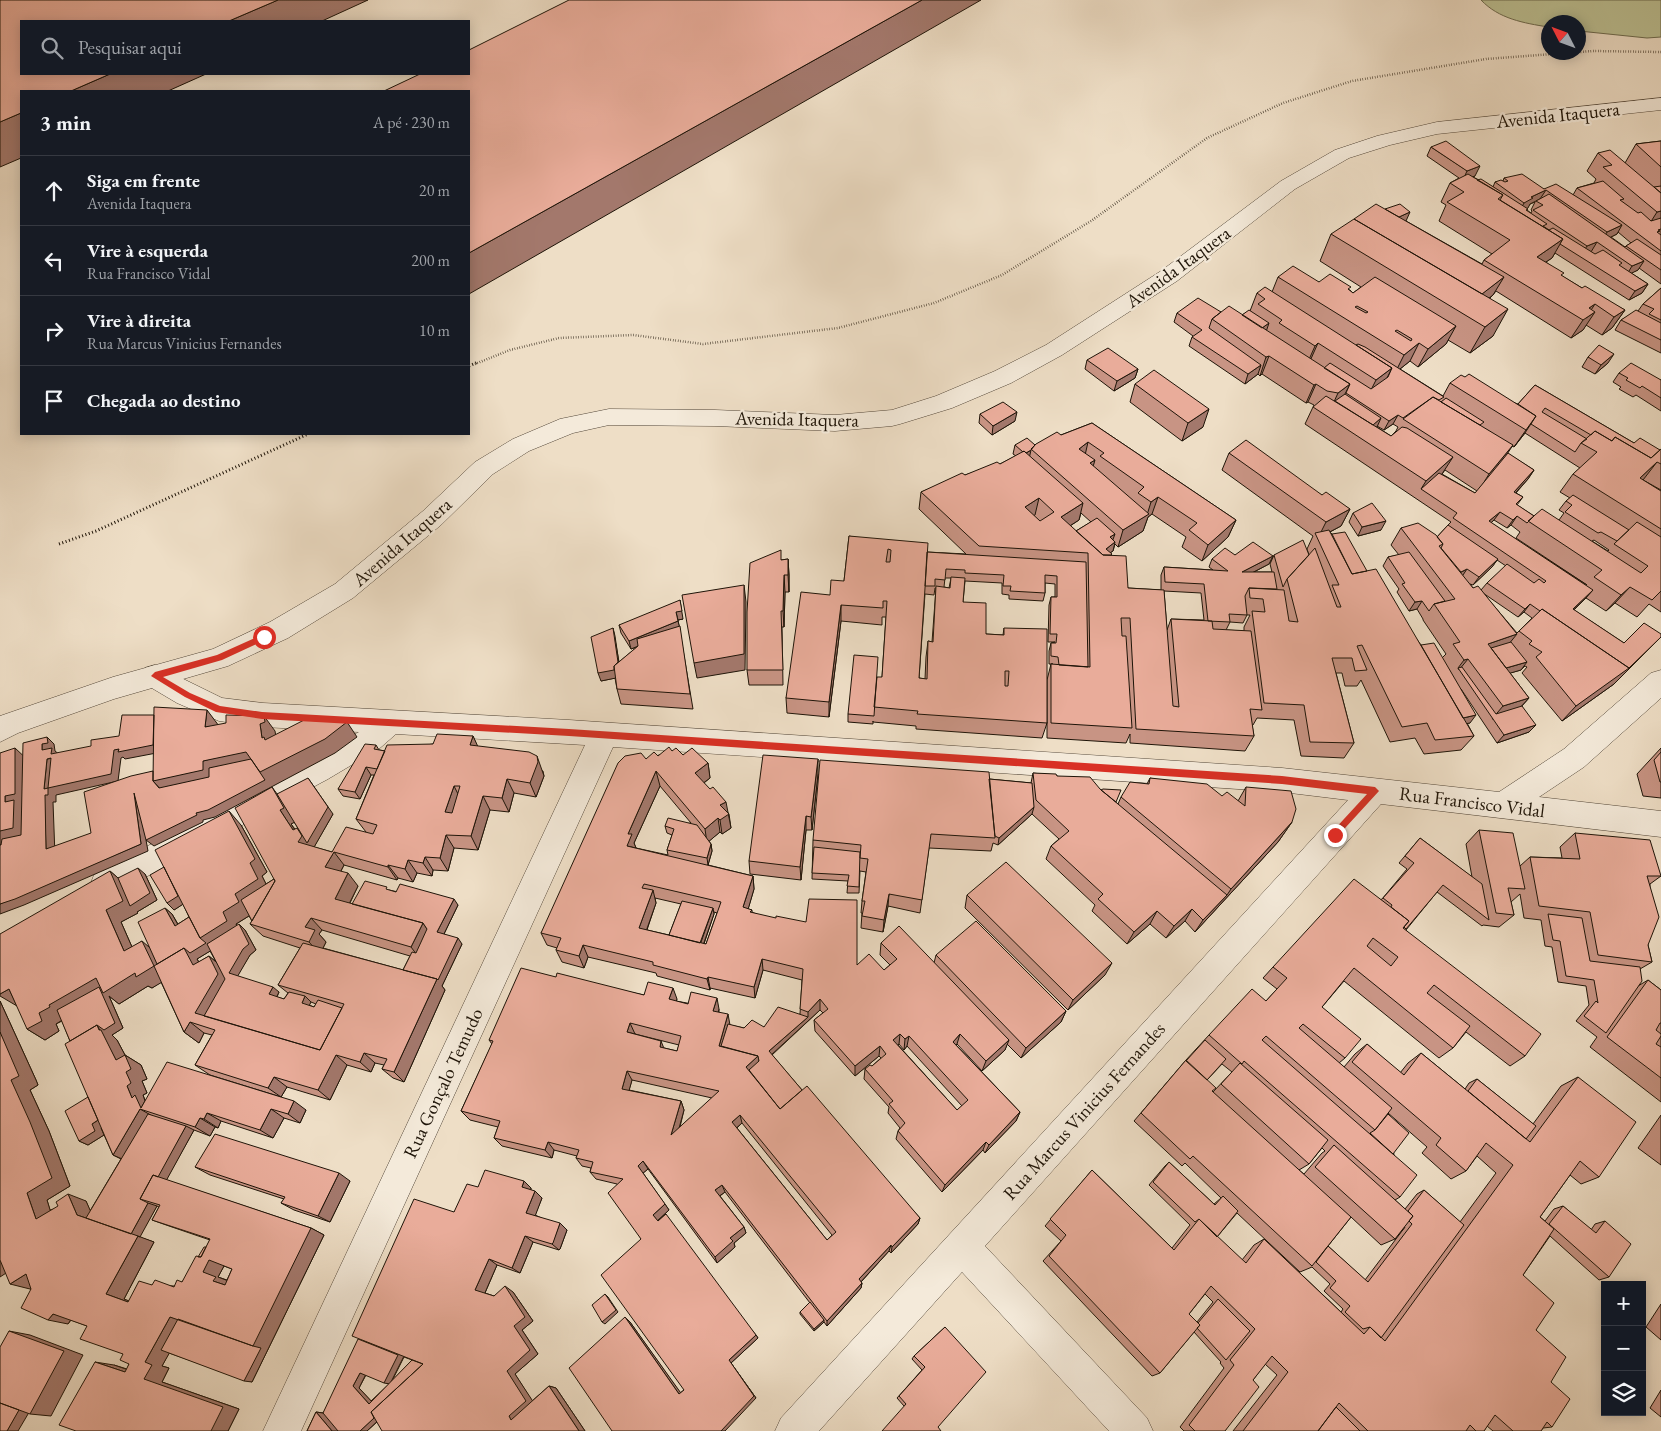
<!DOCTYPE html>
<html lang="pt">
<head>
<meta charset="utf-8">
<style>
	:root { --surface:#171b24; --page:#242831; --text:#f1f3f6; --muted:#9ea1a6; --line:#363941 }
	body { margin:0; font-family:"EB Garamond",serif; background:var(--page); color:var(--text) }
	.controls { position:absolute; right:15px; bottom:15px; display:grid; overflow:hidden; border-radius:0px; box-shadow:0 2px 12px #0003 }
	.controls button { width:45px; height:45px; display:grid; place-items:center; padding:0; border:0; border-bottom:1px solid var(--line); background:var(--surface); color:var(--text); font:25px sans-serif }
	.compass { position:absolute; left:1541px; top:15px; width:45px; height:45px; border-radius:50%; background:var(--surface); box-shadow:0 2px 12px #0003; rotate:312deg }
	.stop { position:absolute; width:15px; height:15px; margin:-11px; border:4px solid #d93025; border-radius:50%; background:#fff }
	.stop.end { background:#d93025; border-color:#fff; box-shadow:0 1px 5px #0008 }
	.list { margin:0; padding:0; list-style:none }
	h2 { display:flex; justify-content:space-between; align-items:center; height:65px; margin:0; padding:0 20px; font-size:21px }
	h2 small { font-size:16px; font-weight:400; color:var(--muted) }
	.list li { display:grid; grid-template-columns:32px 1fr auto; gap:15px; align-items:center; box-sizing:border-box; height:70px; padding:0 20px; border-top:1px solid var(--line) }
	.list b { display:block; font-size:19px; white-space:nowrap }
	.list p { margin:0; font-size:16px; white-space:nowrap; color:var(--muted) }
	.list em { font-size:16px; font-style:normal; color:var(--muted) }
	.icon { flex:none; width:28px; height:28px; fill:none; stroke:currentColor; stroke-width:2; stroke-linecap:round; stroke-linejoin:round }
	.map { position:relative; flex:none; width:1661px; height:1431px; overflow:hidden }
	.search { position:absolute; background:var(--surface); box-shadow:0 2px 12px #0003; left:20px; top:20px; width:450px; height:55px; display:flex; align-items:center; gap:12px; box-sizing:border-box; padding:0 18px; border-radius:0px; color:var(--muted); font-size:19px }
	.panel { position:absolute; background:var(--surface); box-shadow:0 2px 12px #0003; left:20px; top:90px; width:450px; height:345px; border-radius:0px }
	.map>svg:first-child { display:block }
	.green { fill:#bcc093; stroke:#6d6a4e }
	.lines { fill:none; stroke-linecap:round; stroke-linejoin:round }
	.minor-casing { stroke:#524638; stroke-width:1 }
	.tertiary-casing { stroke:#524638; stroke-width:1 }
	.path-far1 { stroke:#1e1408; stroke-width:2.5; stroke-dasharray:0.5 2; stroke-linecap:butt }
	.path { stroke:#1e1408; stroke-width:3; stroke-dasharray:1 2.5; stroke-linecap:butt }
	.minor { fill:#f4eada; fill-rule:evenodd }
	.tertiary { fill:#f4eada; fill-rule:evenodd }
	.wall { fill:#c89484; stroke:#1e1408; fill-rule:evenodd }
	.shaded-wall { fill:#a3786c; stroke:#1e1408 }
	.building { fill:#e9ac9a; stroke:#1e1408; fill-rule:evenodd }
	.route { fill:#d93025 }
	.labels { text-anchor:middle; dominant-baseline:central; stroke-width:4.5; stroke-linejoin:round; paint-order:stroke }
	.street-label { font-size:19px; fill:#1e1408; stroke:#f4eada }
</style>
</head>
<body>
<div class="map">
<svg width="1661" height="1431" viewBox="0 0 1661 1431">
	<rect width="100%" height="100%" fill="#eedec6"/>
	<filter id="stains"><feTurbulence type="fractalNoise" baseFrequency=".004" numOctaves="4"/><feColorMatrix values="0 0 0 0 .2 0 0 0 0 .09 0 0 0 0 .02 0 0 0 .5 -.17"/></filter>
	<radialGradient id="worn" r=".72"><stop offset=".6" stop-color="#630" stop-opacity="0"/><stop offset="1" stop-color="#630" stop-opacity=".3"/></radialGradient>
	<path class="green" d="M1481,0H1661V37L1647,38L1579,31L1578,22H1548V27C1524,23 1499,19 1481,0Z"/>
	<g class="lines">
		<g class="minor-casing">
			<path id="minor" d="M155,665L222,698L263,703L569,720L1282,768L1499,792L1564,749L1651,673L1661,670V698L1584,767L1539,797L1661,811V837L1381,804L985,1246L1147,1418L1153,1431H1109L962,1272L819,1431H775L781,1418L1348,800L1282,792L613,747L301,1431H263L585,745L396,734L380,748L328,779L105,899L94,895L90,885L94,875L359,732L263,727L219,721L177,703L145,684L142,676L145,668Z"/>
		</g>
		<g class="tertiary-casing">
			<path id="tertiary" d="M1661,98V110L1437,134L1390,145L1349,158L1295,189L1177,281L1062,355L1011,383L952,408L900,424L892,426L835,431L715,426L609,425L573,433L529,451L493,474L441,525L353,598L288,638L228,666L114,699L18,733L0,742V716L113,677L213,649L270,622L335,584L423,511L475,462L513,439L560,419L609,409L715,410L835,415L892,410L936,396L995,371L1046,345L1161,271L1281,181L1335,150L1377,136L1437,122Z"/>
		</g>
		<path class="path-far1" d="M475,364L510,350L559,338L633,335L703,344L838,328L934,303L1002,275L1091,221L1207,138L1283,103L1352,81L1486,59L1593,51L1661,52"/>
		<path class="path" d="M469,366L478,362
			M59,544L96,531L308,434"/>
		<use href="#minor" class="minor"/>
		<use href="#tertiary" class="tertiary"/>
	</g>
	<path class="wall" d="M1661,141V284L1639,268L1638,270L1631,273L1648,284L1642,293L1629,300L1555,253L1552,258L1546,262L1562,276L1582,288L1625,310L1612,328L1602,335L1586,325L1583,330L1571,338L1496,291L1493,295L1490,298L1493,336L1470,353L1448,340L1446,344L1418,367L1410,361L1400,369L1443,396L1450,383L1518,404L1535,385L1634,443L1660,450L1661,449V490L1643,480L1661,491V612L1649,604L1637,617L1615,603L1606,611L1586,598L1574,610L1624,643L1661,637L1614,684L1562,721L1522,673L1527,667L1525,666L1521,670L1510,673L1529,698L1522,706L1529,732L1497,743L1461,689L1470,723H1467L1474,736L1461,750L1424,754L1415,738L1390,742L1361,680L1357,686H1345L1342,673H1336L1354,743L1344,758L1301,756L1294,720L1257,718L1253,725H1252L1254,736L1245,751L1130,743V734L1126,743L1047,738V680L1051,664H1053H1049V651L1051,643L1055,642H1048L1049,605L1051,597H1055V584L1045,583V593L1043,601L1009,599V595L1002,594V583L965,581L963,602L986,634L1003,635L1004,628L1047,723L1042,738L916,729V726L873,722V721V724L848,722V714L882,677L886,617H882V625L841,621L829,717L787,713L786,698L830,595L844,581L849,536L927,552L966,554L919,509L921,492L965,475L1000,464L1016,456L1013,454L1015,445H1035L1092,423L1236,520L1228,537L1202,561L1182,547L1186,537L1152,514L1148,517L1143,531L1118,547L1115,544L1113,551L1110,553L1128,588L1161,590V575L1164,567L1213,570L1209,567L1212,559L1235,555L1273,556L1269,564L1254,572H1272L1270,564L1274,555H1309L1307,549L1313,536L1222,470L1229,453L1322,495L1350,509L1341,526L1330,532L1332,534L1367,571L1421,645L1442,658L1446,654L1423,620V619L1417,609L1409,611L1397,592L1399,589L1383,566L1388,557L1399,555L1391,545L1401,528L1437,537L1448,525L1451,522L1305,424L1313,407L1314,405L1308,402L1306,403L1262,374L1260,376L1258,374L1245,384L1189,346L1192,337L1193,336L1174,322L1177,313L1221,312L1242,315L1250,311L1257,293L1272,292L1278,277L1319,282L1350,290L1353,293L1361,287L1320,261L1331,234L1406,221L1482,264L1484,260L1492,254L1439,221L1446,205L1441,202L1450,183L1459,178L1427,156L1431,147L1475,176L1473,177L1493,187L1495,182L1503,181L1504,178L1544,189L1573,195L1577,188L1594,183L1596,179L1587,171L1598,153L1625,163L1636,144ZM1535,202L1531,210L1532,211L1531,213L1527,210L1528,209L1527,208L1530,204ZM1618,232L1631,243L1626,246L1625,247L1611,237L1617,234ZM1393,424L1398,427L1396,431L1391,436L1377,427V426L1384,430ZM1525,433L1580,468L1573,474L1560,492L1570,498L1566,501L1559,510L1564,513L1559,520L1534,516L1517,505L1523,497L1516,493L1528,479L1534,470L1507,453L1512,446L1514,447ZM1445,470L1477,491L1475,493L1442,474ZM1081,513L1091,522L1076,531L1070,526L1079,520ZM1494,520L1507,528L1511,525L1520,532L1516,538L1587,585L1491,523ZM1594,540L1609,550L1608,551L1592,541ZM1497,560L1506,566L1487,583L1481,590L1473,588L1470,584L1473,585L1492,567ZM945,578H951L949,588L944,587ZM935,588H936L932,642L928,641L926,657L925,679L919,678L925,594L934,595ZM1164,591L1201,593L1204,620L1171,619L1167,630ZM1483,593L1518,617L1524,612L1532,618L1517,633ZM1247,615H1250L1244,627V631L1226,630L1230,622L1243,623Z
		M1661,288V353L1615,330L1621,320L1638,311L1643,304Z
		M1588,357L1608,363L1595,374L1582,367Z
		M1087,360L1138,369L1135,378L1114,391L1085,369Z
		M1619,373L1661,380V411L1636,395L1633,397L1619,389L1621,387L1613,382Z
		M1135,384L1203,427L1182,441L1130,402Z
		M980,414L1015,421L992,435L979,423Z
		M1353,513L1381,530L1358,536L1349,522Z
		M788,559L789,575V592H785L784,627H782L783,685H749L747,670L781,560Z
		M683,619L678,620L693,709L621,704L617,689L615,678L601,681L613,628L619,662L637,647L631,649L621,633L619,625Z
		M473,736L477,746L543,771L544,776L536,797L514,793L509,812L490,810L478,850L454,848L448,871L433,870L432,876L417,873L413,882L398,878L397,880L344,865L341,871L358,886L350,903L351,904L389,890L458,905L444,934L462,944L442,986L445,990L404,1082L393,1078L382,1069L384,1065L375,1063L371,1072L347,1065L330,1100L287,1087L281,1097L210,1075L195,1065L212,1035L204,1033L199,1043L184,1032L161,982L152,988L148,986L119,1004L109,996L123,1028L112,1035L117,1040L125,1055L141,1065L147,1079L142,1081L147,1093L143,1095L145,1100L306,1110L300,1123L284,1118L273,1138L221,1121L218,1128L215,1127L210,1136L194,1130L166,1180L311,1228L324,1235L252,1382L169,1353L162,1366L169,1368L162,1382L239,1409L228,1431H76L114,1365L127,1369L129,1364L123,1354L87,1326L71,1320L68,1324L30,1289L0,1001L36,1080L38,1085L30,1090L49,1131L70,1186L47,1200L50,1210L86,1201L90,1211L121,1159L113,1155L101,1128L104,1135L88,1145L79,1141L88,1097L70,1041L62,1021L56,1024L59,1031L45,1040L27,1029L110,871L118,878L145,874L157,900L137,912L138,913L121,922L132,947H149L165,908L172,914L178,924L189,917L183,904L174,910L167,903L241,825L267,872L262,876L266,884L274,879L277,794L333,814L314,847L332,852L366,832L356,819L374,775H371L360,799L343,796L338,789L376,745L379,750L385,751L433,744ZM294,822L302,834L295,829L291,824ZM249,916L252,921L250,924L263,936L300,948L278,985L288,993L284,999L277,997L279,992L237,976L250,955L256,950L245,930L237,925L236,924ZM322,930L410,956L403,970L323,948L326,942L319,934ZM210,951L216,962L209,956L199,962L197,959ZM311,1002L316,1004L314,1007L309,1005ZM157,1206L159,1207L152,1220L169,1226L210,1240L201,1257L182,1282L174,1286L152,1285L128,1301L124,1299L154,1242L139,1237ZM224,1266L232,1269L227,1280L218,1277Z
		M1661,748V798L1643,796L1637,774Z
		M672,751L708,763L710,778L704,783L729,814L731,828L722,834L720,832L709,841L711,844L712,851L708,865L753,876L754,889L748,909L752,910V912L857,965L884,970L890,965L880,955L881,943L934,963L936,955L1066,1011L1061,1022L1021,1058L1007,1044L1005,1050L982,1071L957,1044L956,1045L1020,1112L1016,1121L985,1153L983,1150L942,1192L896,1139L898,1131L900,1128L888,1113L889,1107L864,1079L865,1069L872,1066L881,1058L879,1056L855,1076L815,1031L814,1020L823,1013L820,1010L772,1055L802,1090L920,1218L918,1224L891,1253L889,1251L861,1282L862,1283L861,1288L827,1326L824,1322L814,1331L800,1314V1312L810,1303L725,1192L720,1196L744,1227L746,1233L734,1243L735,1247L717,1263L648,1169L643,1173L669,1210L658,1221L756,1335L758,1338L731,1363L756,1398L612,1431L630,1322L680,1393L684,1390L641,1239L617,1184L596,1179L590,1172L591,1168L582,1166L576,1158L577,1156L554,1150L552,1158L502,1146L494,1138L498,1127L470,1120L461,1111L492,1044L489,1040L556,977L644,995L677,999L676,1001L719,1009V1012L730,1025L744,1028L764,1027L800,1014L802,980L763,970L755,998L710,988V990L657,976L656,973L588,957L584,968L562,962L556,950L557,948L547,945L541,933L646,759ZM660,786L691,823L665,826L667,833L672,835L667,850L668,855L636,848L634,843ZM655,898L681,904L669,935L647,930L656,903ZM714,912L717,913L706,944H704L714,914ZM635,1034L679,1045L677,1051L664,1048ZM899,1044L904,1050L907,1046L962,1106L957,1110L898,1045ZM632,1080L712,1098L680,1127L684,1110L681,1101L629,1090ZM742,1123L832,1235L827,1240L737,1128Z
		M1033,773L1057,776L1101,790L1118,804L1121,797L1147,784L1150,778L1238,801L1246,787L1292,822L1278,842L1195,932L1185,921L1166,938L1150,924L1127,944L1092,911L1095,905L1046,859L1051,846L1059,839L1032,814L998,845L993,843L991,851L929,848L920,913L888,906L883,932L861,928L862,913H861L862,901L866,872L860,871L859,893H847L848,881L812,879L813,840L989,779L1031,783Z
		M818,774L812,830H806L801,880L750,874L749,861Z
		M1479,830L1520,866L1530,857L1562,858L1560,847L1575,833L1661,876L1650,884L1648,945L1652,962L1640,969L1638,986L1648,980L1661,990V1102L1590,1047L1597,1037L1576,1021L1589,1005L1586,986L1558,982L1552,947L1545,946L1541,920L1524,918L1520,894L1511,902L1514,915L1499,927L1483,925L1482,926L1437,892L1406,930L1525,1056L1510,1066L1466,1032L1453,1048L1439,1058L1344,981L1322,1007L1345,1058L1339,1063L1344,1067L1355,1054L1367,1044L1400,1073L1408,1063L1421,1053L1465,1089L1469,1083L1477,1079L1533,1124L1561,1086L1578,1077L1599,1177L1581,1184L1570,1175L1540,1217L1545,1221L1554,1209L1563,1206L1591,1230L1595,1224L1605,1221L1609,1277L1599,1280L1550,1236L1523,1275L1536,1330L1551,1382L1552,1427L1543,1428L1541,1431H1493L1487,1426L1484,1431H1233L1277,1375L1265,1364L1253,1380L1225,1431H1184L1180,1427L1224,1368L1220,1363L1221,1362L1194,1332L1160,1373L1152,1376L1043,1261L1061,1241L1045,1226L1092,1170L1172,1248L1190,1225L1149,1185L1165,1166L1169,1162L1214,1204L1221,1198L1185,1163L1182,1166L1134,1121L1186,1060L1209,1035L1266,1001L1277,989L1263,978L1273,967L1382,899L1407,869L1399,863L1420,838L1472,877L1466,844ZM1222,1064L1232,1072L1213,1092L1207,1080ZM1388,1113L1427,1147L1422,1153L1451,1179L1466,1171L1477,1156L1496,1173L1460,1222L1424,1190L1417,1194L1405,1209L1395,1200L1400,1197ZM1322,1148L1325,1151L1322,1153L1304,1174L1299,1170L1309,1164ZM1237,1213L1300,1272L1312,1267L1330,1284L1324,1291L1343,1309L1341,1312L1264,1239L1254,1245L1242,1260L1217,1237ZM1351,1217L1381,1245L1395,1239L1405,1227L1365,1280L1328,1246ZM1205,1294L1213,1302L1197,1322L1189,1314Z
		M967,895L1105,975L1068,1010L965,908Z
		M1661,1115V1165L1638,1148Z
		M195,1167L350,1181L330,1222L294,1210L281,1203L284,1199L210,1175Z
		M478,1187L531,1188V1190L542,1198L535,1215L567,1230L560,1249L559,1250L533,1242L520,1273L497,1265L485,1293L494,1296L513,1292L533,1321L522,1330L538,1354L515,1374L532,1401L549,1386L556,1388L585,1431L377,1422L367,1431H307L316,1412L323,1413L454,1212ZM404,1357L412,1360L392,1381ZM366,1375L389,1384L371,1401L359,1388Z
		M1661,1304V1340L1646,1327Z
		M945,1327L938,1427L904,1406L897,1398L922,1370L912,1359L914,1356Z
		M1661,1390V1417L1650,1408Z"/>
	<path class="shaded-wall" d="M278,0H368L322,21H229Z
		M922,0H981L469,294V253Z
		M110,74H206L168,91H71Z
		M21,113V158L0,167V122Z
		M1480,166L1475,176L1463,180L1467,171Z
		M1546,190L1540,199L1530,204L1528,208L1519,212L1524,203L1531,197Z
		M1661,211V226L1645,231L1657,212Z
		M1410,212L1406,221H1390Z
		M1622,225L1617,234L1601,242L1607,232Z
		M1563,239L1552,258L1526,275L1537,257Z
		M1597,242L1591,252L1581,255L1587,246Z
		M1644,261L1638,270L1626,276L1632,266Z
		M1504,277L1493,295L1469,314L1479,296Z
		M1648,284L1642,293L1629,300L1635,291Z
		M1595,304L1586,318L1595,312L1583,330L1571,338L1583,320L1589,308Z
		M1508,309L1493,336L1470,353L1485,327Z
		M1625,310L1612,328L1602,335L1614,317Z
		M1269,323L1266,332L1254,334Z
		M1456,326L1446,344L1418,367L1428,349Z
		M1318,343L1310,361L1307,364L1315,346Z
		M1419,343L1410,361L1395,373L1404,355Z
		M1614,354L1608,363L1595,374L1601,365Z
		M1269,356L1262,374L1260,376L1266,357Z
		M1261,365L1258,374L1245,384L1248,374Z
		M1392,368L1383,386L1367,398L1376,380Z
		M1138,369L1135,378L1114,391L1117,381Z
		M1316,384L1308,402L1306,403L1314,385Z
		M1350,384L1341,402L1333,404L1338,393Z
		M1209,409L1203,427L1182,441L1188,423Z
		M1017,412L1015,421L992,435L993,426Z
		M1398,415L1393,424L1384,430L1389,421Z
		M1536,416L1525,433L1514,447L1526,430Z
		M1381,418L1377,427L1369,428Z
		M1088,442L1084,460L1079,449Z
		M1513,445L1502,462L1478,492L1489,474Z
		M1031,450L1029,459L1025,454Z
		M1453,457L1442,474L1421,489L1426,481Z
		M1095,460L1090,477V463Z
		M1657,462L1643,480L1626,496L1640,478Z
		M1534,470L1528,479L1509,500L1514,492Z
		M1158,497L1152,514L1148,517L1143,531L1118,547L1123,530L1147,515L1151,502Z
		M1039,498L1035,515L1022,524L1025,507Z
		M1083,503L1079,520L1057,534L1061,517Z
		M1350,509L1341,526L1318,538L1326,522Z
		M1500,512L1494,520L1483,530L1489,521Z
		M1517,516L1511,525L1507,528L1513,520Z
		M1236,520L1228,537L1202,561L1208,545Z
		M1386,521L1381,530L1358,536L1362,527Z
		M1115,534L1112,542L1110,537Z
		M1115,542L1113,551L1103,557L1106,549Z
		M1273,556L1269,564L1238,580L1242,572Z
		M788,559L789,575V592L788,575Z
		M1498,559L1492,567L1473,585L1479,577Z
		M1467,569L1461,578L1456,575Z
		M784,575L785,592L784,627L783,611Z
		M744,585L746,602L745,670L697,678L694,663Z
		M1630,587L1615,603L1606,611L1621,595Z
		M1593,590L1586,598L1566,617L1573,609Z
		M680,600L683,619L678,620L676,612Z
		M1422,601L1417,609L1409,611L1415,602Z
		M1530,604L1524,612L1518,617L1525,609Z
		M841,605V621L829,717V702Z
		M678,621L680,629L631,649L629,641Z
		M613,628L615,636L621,677L601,681L598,673Z
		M1517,634L1504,650L1485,656L1488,644Z
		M1661,637L1614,684L1562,721L1576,706Z
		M1468,659L1459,670L1458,668L1464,660Z
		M1527,662L1521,670L1490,679L1496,671Z
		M1529,698L1515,713L1492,719L1503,706Z
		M207,710L219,726L205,727Z
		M1476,715L1470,723L1448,727L1455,720Z
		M264,716L275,731L276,737V755L262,738L260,724Z
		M347,722L357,737L335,753L215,817L203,820V822L154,846L146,840L148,851L24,905L0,914V904L141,844L134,793L166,795L153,781L203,761Z
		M1536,725L1529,732L1497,743L1504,735Z
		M473,736L480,751L470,745Z
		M47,737L54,744L55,751L60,755L59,761L42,750V744Z
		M160,743L167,751L125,759L123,757L121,758L118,781L56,795V802H53L55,856L46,849L44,789L47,759Z
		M15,748L31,763L29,842L10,852L0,844V831L5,802V796Z
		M537,756L544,776L536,797L530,783Z
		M818,759V774L812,830L811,817Z
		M708,763L710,778L698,787L695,773Z
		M366,767L371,775L360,799L355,792Z
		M656,771L660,786L634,843L636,848L627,846L628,834Z
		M308,778L333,814L309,856L298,842L293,830L280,810L272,787L283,802L295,822L291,824L300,838L297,828L308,842Z
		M507,779L514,793L509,812L502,798Z
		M454,786L461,800L453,826L445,812Z
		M483,796L490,810L478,850L471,836Z
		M726,802L731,828L722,834L720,820V805Z
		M1034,807L1032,814L998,845L999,838Z
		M229,811L241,825L267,872L262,876L270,892L252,914L236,924L240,933L197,959L207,977L169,978L152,988L148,986L119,1004L109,996L123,1028L112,1035L117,1040L126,1057L125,1055L141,1065L147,1079L142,1081L147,1093L143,1095L145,1101L141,1108L132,1098L116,1060L97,1025L115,1023L67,1017L56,1024L59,1031L45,1040L27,1029L39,1013L49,1005L142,941L156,953L184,948L200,938L223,912L235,894L250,863Z
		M806,816V830L801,880L800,867Z
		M718,818L720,832L707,843L705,829Z
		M1292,822L1278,842L1195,932L1203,920L1227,895L1231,889Z
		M446,835L454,848L448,871L440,858Z
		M711,844L712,851L708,865L707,858Z
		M334,852L344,865L336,880L325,867Z
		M425,857L433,870L432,876L423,863Z
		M408,860L417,873L413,882L405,869Z
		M388,865L398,878L397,880L388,867Z
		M138,868L145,874L157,900L137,912L138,913L121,922L139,963L124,951L106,910L110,871L125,884Z
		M173,873L188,901L174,910L167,903Z
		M348,873L358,886L345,912L335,899Z
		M753,876L754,889L745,920L743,907Z
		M653,890L656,903L643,940L639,928Z
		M889,894L888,906L883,932L884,920Z
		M454,899L458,905L442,938L437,932Z
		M165,908L172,914L182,932L175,926Z
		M713,908L714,914L700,954L699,948Z
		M1192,909L1185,921L1166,938L1174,926Z
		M1157,911L1150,924L1127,944L1134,932Z
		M311,918L322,930L319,934L326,942L320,954L309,942L305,927Z
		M423,923L431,935L420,959L411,947Z
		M239,924L245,930L256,950L250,955L236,979L229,973Z
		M458,938L462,944L442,986L445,990L404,1082L394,1072L437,979Z
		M583,945L588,957L584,968L579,956Z
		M209,956L222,967L231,985L211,1021L195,1013Z
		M762,959L763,970L755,998L754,987Z
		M1112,963L1105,975L1068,1010L1073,1000Z
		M708,977L710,988V990L707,979Z
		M273,987L279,992L275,1000L269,994Z
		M673,988L677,999L673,1010L669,999Z
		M9,989L17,1006L0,996V994Z
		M305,996L311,1002L308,1008L302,1003Z
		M717,998L719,1009L716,1021L713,1011Z
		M820,999V1010L770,1056L769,1051L808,1017V1012Z
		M0,1001L36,1080L38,1085L30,1090L49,1131L70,1186L47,1200L55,1226L36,1219L27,1193L11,1080L0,1032Z
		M1066,1011L1061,1022L1021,1058L1026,1048Z
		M728,1014L730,1025L722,1051L719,1046Z
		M190,1022L204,1033L199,1043L184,1032Z
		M630,1023L635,1034L627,1032Z
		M900,1034L899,1044L891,1050L893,1040Z
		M960,1034L957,1044L950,1052L953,1042Z
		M909,1036L907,1046L904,1050L905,1039Z
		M1009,1040L1005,1050L982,1071L986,1061Z
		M661,1041L665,1051L660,1047Z
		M880,1046L879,1056L855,1076V1066Z
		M364,1053L375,1063L371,1072L360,1062Z
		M336,1055L347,1065L330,1100L318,1090Z
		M758,1056L760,1066L750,1075L746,1067Z
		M627,1071L632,1080L627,1098L622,1089Z
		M274,1077L287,1087L281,1097L268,1088Z
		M294,1101L306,1110L300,1123L288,1114Z
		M681,1101L684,1110L675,1143L671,1135Z
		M140,1109L156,1118L129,1162L113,1155Z
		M271,1109L284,1118L273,1138L260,1130Z
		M1020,1112L1016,1121L985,1153L989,1145Z
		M207,1113L221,1121L218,1128L204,1119Z
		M740,1115L742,1123L734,1130L732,1122Z
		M103,1117L111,1121L101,1128L104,1135L88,1145L79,1141L92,1124Z
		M200,1118L215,1127L210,1136L195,1127Z
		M186,1126L194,1130L166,1181L157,1177Z
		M548,1142L554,1150L552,1158L545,1150Z
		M986,1142L983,1150L942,1192L945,1185Z
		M643,1161L648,1169L642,1174L638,1166Z
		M339,1173L350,1181L330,1222L318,1216Z
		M524,1181L531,1188L529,1194L522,1187Z
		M722,1185L725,1192L718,1197L715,1190Z
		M535,1191L542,1198L534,1219L526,1213Z
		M68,1194L86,1201L95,1221L77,1215Z
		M148,1203L157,1206L140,1237L131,1234Z
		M665,1204L669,1210L657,1221L653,1215Z
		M920,1218L918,1224L891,1253L892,1247Z
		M560,1223L567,1230L560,1249L559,1250L552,1244Z
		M744,1227L746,1233L734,1243L735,1247L717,1263L715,1257L730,1238Z
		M311,1228L324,1235L252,1382L244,1381L253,1346L187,1322L162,1366L169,1368L162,1382L239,1409L228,1431H211L144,1379L145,1362L170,1317L187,1321Z
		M138,1236L154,1242L124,1299L145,1307L128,1302L106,1294Z
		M525,1236L533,1242L520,1273L512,1268Z
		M891,1245L889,1251L858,1285L859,1279Z
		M212,1250L224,1266L218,1277L231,1282L228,1286L213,1281L203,1272Z
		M0,1259L20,1264L0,1277Z
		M489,1259L497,1265L484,1295L475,1290Z
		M26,1274L46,1279L30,1289L10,1284Z
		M862,1283L861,1288L827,1326V1321Z
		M505,1286L513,1292L533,1321L522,1330L538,1354L515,1374L534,1403L511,1420L509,1416L507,1371L514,1326Z
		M605,1294L608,1297L618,1312L605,1324L602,1322Z
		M53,1314L72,1318L68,1324L48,1320Z
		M625,1317L630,1322L683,1396L679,1394Z
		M824,1320V1322L814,1331V1329Z
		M9,1331L30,1335L83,1355L51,1416L30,1414Z
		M756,1335L758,1338L731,1363L756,1398L725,1431H721L729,1360Z
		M364,1340L404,1356L390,1384L384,1383Z
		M95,1362L114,1365L143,1375L125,1372Z
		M428,1366L434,1368L367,1431H360Z
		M360,1373L366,1374L359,1388L375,1405L369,1404L353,1386Z
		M549,1386L556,1388L585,1431H579Z
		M20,1407L31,1409L18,1431H7Z
		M316,1412L330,1414L344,1431H332Z"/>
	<path class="building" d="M0,0H278L229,21H21V74H110L71,91H21V113L0,122Z
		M569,0H922L469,253V91H384L420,74H469V50Z
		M1446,141L1480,166L1467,171L1431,147Z
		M1661,141V167L1636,144Z
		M1610,150L1661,193V211L1657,212L1603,167L1612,165L1598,153Z
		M1468,174L1503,195L1498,199L1563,239L1537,257L1564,273L1561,275L1582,288L1585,286L1625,310L1614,317L1595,304L1589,308L1595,312L1583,320L1484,260L1510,240L1447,202L1464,192L1450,183Z
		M1522,174L1544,189L1556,184L1622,225L1607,232L1546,190L1531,197L1533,198L1524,203L1495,182L1501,180L1505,182L1508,181L1504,178Z
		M1481,179L1528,209L1526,210L1547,224L1543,226L1549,230L1553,228L1595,254L1603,250L1622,263L1619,265L1648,284L1635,291L1560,244L1563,239L1500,200L1503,195L1477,180Z
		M1603,181L1624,199L1620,200L1638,213L1641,212L1651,221L1661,218V229L1658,230L1660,231L1657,232L1661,235V251L1577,188Z
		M1661,186V193L1654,187Z
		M1549,194L1644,261L1632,266L1597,242L1587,246L1533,210L1543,205L1536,201Z
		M1376,204L1504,277L1482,294L1354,219Z
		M1400,204L1410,212L1399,217L1385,209Z
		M1354,219L1508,309L1485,327L1331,234Z
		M1637,239L1661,255V270L1626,246Z
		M1293,266L1319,282L1330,274L1351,287L1348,289L1353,293L1375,277L1456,326L1428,349L1419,343L1404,355L1278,277ZM1357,306L1368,312L1366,313L1355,307ZM1397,330L1412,339L1411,341L1395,331Z
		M1265,287L1392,368L1376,380L1318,343L1315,346L1279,323L1282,320L1258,304L1265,299L1257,293Z
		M1661,288V320L1649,314L1654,309L1643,304Z
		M1198,298L1221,312L1212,319L1209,328L1261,365L1248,374L1192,337L1202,330L1177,313Z
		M1229,306L1350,384L1338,393L1327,391L1316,384L1314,385L1269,356L1266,357L1212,319Z
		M1249,310L1269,323L1262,328L1242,315Z
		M1636,310L1661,323V340L1621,320Z
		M1358,344L1365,347L1444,397L1439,400L1433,397L1403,418L1398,415L1389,421L1346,393L1350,384L1324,368L1330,363L1371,389L1388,377L1392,368L1356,345Z
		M1599,345L1614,354L1601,365L1588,357Z
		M1108,348L1138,369L1117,381L1087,360Z
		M1631,363L1661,380V398L1642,386L1640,388L1626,380L1628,378L1619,373Z
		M1154,370L1209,409L1188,423L1135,384Z
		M1469,374L1536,416L1526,430L1450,383L1461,375L1465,377Z
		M1535,385L1634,443L1640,438L1660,450L1651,458L1615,437L1612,441L1595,431L1591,435L1545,408L1542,412L1587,439L1581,443L1575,452L1531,424L1536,416L1518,404Z
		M1345,394L1381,418L1373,425L1335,401Z
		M1326,396L1391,436L1402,427L1407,428L1453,457L1426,481L1313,407Z
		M1433,397L1513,445L1489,474L1403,419Z
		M1446,398L1484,422L1480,425L1441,402Z
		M1003,402L1017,412L993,426L980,414Z
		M1092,423L1236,520L1208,545L1189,530L1197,523L1158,497L1151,502L1138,493L1144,487L1100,456L1104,453L1088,442L1079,449L1095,460L1090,463L1149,514L1123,530L1031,449L1036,444L1057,432L1061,435Z
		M1595,431L1612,441L1615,437L1651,458L1661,449V464L1657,462L1640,478L1661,491V529L1573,474L1597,452L1581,443Z
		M1027,438L1035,445L1031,450L1026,453L1024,451L1023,452L1015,445Z
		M1246,440L1322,495L1326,492L1350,509L1326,522L1229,453Z
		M1024,451L1083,503L1061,517L1103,555L1126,556L1128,588L1164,590L1173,706L1179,707L1171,619L1212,621L1213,629L1251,631L1262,710L1250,709L1254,736L1136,729L1130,618H1121L1122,636H1126L1132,728L1051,723V664L1090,667L1088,553L979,546L921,492L962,473L965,475L997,462L1000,464ZM1039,498L1054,512L1040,521L1025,507Z
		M1508,453L1534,470L1514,492L1523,497L1516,504L1534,516L1527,523L1517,516L1513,520L1500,512L1489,521L1593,590L1573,609L1624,643L1644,623L1661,634V637L1629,668L1542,609L1540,611L1530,604L1525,609L1487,583L1507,564L1534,583L1539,579L1544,583L1546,581L1453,518L1457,513L1421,489L1439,473L1475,493Z
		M1573,495L1629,530L1617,541L1601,532L1598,533L1565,512L1572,505L1566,501Z
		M1372,503L1386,521L1362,527L1353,513Z
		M1542,509L1641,573L1648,566L1614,544L1637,522L1661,537V591L1652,600L1630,587L1621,595L1594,577L1602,570L1528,521Z
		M1097,518L1115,534L1110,537L1115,542L1106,549L1112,554L1111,555H1103L1076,531Z
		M1418,523L1436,535L1443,544L1439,546L1473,588L1478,586L1517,634L1488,644L1529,698L1503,706L1468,659L1464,660L1453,644L1460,642L1434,604L1455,599L1401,528Z
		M1448,525L1498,559L1479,577L1467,569L1461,572L1441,548L1443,544L1437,537Z
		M1329,530L1352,574L1376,569L1474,736L1435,740L1427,723L1402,727L1362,645L1357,646L1367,670L1355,671L1352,658H1332L1354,743L1310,742L1304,705L1264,703L1252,611L1265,612L1263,599L1250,598L1249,588L1284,590L1289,621L1298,622L1287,579L1315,548L1337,607H1341L1332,585H1339L1315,533Z
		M1345,532L1367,571L1352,574L1332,534Z
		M849,536L928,543L919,678L927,679L928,641L933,642L936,586L950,588L951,577L965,578L963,602L986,603V634L1004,635V628L1047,629V723L917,714L918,711L874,707L877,677H882L887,601H883V608L841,605L829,702L786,698L801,592L830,595L831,580L844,581ZM888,549L891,550L890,562H886ZM1005,671H1009L1008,686H1005Z
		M1303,540L1309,555L1287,579L1283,587L1274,555Z
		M1253,542L1273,556L1242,572H1274L1277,589L1249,588L1245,596L1247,615L1229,614L1230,622L1208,621L1204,584L1165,582L1164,567L1228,571L1212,559L1225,548L1235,555Z
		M781,550V560L788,559V575H784L783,611H781L783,670H747V612L750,563Z
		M927,552L1086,562L1088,667L1059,665L1058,657L1051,656V643H1056L1057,634H1050L1051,597H1057V576L1045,575V593L1010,591L1011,586H1003L1004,575L965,573V570L946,569L945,580L935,579V586H925Z
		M1409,552L1445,601L1434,604L1429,611L1422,601L1415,602L1402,584L1405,583L1388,557Z
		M744,585V654L694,663L682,595Z
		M680,600L682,611L676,612L678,621L629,641L619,625Z
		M1542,609L1629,668L1576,706L1536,657L1542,652L1529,644L1532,641L1519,631Z
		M680,626L690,694L617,689L614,666L638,646L637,639Z
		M613,628L618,662L614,666V670L598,673L591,637Z
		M1511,642L1527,662L1506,668L1491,648Z
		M1434,643L1476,715L1463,718L1421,645Z
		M854,655L878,657L874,716L848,714Z
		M1462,667L1496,714L1522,706L1536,725L1504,735L1458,668Z
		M154,707L207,710L205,727L226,723V715L264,716L265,722L260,724L262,738L264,737L265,740L308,718L347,722L325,739L260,772L246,752L203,761V770L153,781Z
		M122,715H154L153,745L118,752L119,749L114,750L111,774L48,788V795H45L46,849L91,833L84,792L131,776L153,771V781L159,788L209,777V768L251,759L265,780L208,810L196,813L197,815L146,840L134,793L141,844L15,899L0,904V845H1L2,839L21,835L23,743L47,737L48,743L42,744V750L52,748L51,754L91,746V740L119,736ZM51,758L48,788L44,789L47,759Z
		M437,734L473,736L470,745L529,752L537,756L538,762L530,783L507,779L502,798L483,796L471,836L446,835L440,858L425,857L423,863L408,860L405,869L388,865V867L334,852L325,867L348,873L335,899L423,923L411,947L311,918L305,927L315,930L309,942L250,924L275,881L235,808L272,787L284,808L280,810L293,830L297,828L302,836L298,842L332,852L346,827L373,834L377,825L356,819L387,745L433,744ZM454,786H460L452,813L445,812Z
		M365,744L376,745L374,749L385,751L377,769L366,767L355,792L338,789Z
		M669,747L672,751L676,748L683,755L692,748L708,763L695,773L710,789L713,787L726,802L720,805L729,814L720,820L718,818L705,829L656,771L628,834H632L627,846L753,876L743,907L752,910L750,912L776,918V916L806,922L809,899L857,900V965L869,954L884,970L897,959L881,943L899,926L1009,1040L986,1061L960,1034L953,1042L1020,1112L989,1145L986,1142L945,1185L898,1131L905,1123L889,1104L893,1101L865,1069L870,1065L872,1066L886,1054L880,1046L855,1066L814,1020L828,1009L820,999L808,1012L800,1009L803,969L762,959L754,987L708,977L707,979L653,965V962L583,945L579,956L556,950L561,938L541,933L618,763L625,756L641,753L646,759L654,752L658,756ZM644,884L721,902L706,944L639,928L653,890L642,888ZM900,1034L905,1039L909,1036L968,1100L957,1110L893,1040Z
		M15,748V794L5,796V802L14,800L13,828L0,831V753Z
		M1661,752V782H1660L1654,760Z
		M763,755L818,759L811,817L806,816L800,867L749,861Z
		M820,760L989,772L995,838L931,834L922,900L889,894L884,920L862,916L865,901H862L868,859L860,858L861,845L813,840Z
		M1033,773L1056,774L1057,776L1090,777L1100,789L1227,895L1203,920L1192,909L1174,926L1157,911L1134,932L1098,899L1103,894L1051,846L1069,831L1036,800Z
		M308,778L328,807L307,843L277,794Z
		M1150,778L1207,784L1222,796L1227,792L1245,806L1246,787L1291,791L1296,809L1292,822L1231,889L1121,797L1130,782L1149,784Z
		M989,779L1032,783L1034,807L999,838L995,836Z
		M1103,789L1121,790L1116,802L1101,790Z
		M229,811L255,859L250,863L258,879L235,894L239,902L223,912L227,921L200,938L155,850Z
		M668,818L697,825L711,844L707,858L667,850L674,829L665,826Z
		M1479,830L1513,833L1525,889L1508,888L1514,915L1496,913Z
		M1575,833L1650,840L1661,876H1647L1659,917L1648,945L1652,962L1598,955L1590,912L1539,906L1530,857L1580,859Z
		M1420,838L1482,884L1489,920L1443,885L1406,929L1404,927L1409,921L1391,907L1392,905L1383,898L1414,863L1405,856Z
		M814,847L860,852L859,887L847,886L849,875L812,873Z
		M1006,862L1112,963L1073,1000L967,895Z
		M164,867L178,896L167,903L150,875Z
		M138,868L150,893L130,906L118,878Z
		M110,871L123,901L106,910L124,951L142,941L154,966L136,977L135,973L103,993L96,978L49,1005L50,1007L39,1013L42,1021L27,1029L9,989L0,994V934Z
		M274,879L275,881L252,921L241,900Z
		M1354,879L1409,921L1403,928L1541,1034L1525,1056L1434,985L1427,993L1470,1026L1453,1048L1354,968L1322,1007L1361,1039L1345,1058L1303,1024L1299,1028L1392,1108L1375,1130L1266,1036L1262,1040L1417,1175L1400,1197L1244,1061L1242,1064L1209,1035L1252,989L1266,1001L1287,978L1273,967ZM1373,938L1398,957L1391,966L1367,946Z
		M365,881L387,887L386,889L396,892L400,884L454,899L437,932L458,938L438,980L437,979L403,970L412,952L416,953L427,929L423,923L352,904Z
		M682,901L713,908L700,943L669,935Z
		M165,908L175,926L189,917L200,938L206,943L190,953L184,948L157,964L138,922Z
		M1548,914L1582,918L1590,961L1640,967L1642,981L1606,1033L1584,1016L1596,1001L1598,1003L1594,980L1566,976L1560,941L1553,940Z
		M976,921L1066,1011L1026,1048L936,955Z
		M239,924L249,944L243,949L229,973L273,987L269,994L284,999L289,992L305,996L302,1003L314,1007L318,1000L342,1008L320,1050L204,1016L225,979L207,944Z
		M303,943L437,979L394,1072L382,1069L387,1059L364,1053L360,1062L336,1055L318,1090L274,1077L268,1088L195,1065L215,1030L190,1022L184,1032L154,966L184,948L193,965L209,956L218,974L195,1013L320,1050L344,1004L278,985Z
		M521,968L556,977L557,973L644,995L648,982L673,988L669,999L688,1004L691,992L717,998L713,1011L728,1014L719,1046L758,1056L746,1067L780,1109L807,1086L920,1218L892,1247L891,1245L859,1279L862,1283L827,1321L722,1185L715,1190L744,1227L730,1238L733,1241L715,1257L643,1161L638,1166L665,1204L653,1215L658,1221L666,1214L756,1335L729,1360L754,1396L721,1431H612L569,1368L625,1317L679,1394L684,1390L601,1275L641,1239L608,1193L623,1179L590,1172L593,1162L576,1158L579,1150L548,1142L545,1150L494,1138L500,1121L461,1111L493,1041L489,1040ZM630,1023L681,1036L677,1051L660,1047L661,1041L627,1032ZM627,1071L719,1091L671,1135L681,1101L622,1089ZM740,1115L836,1232L827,1240L732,1122Z
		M1648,980L1661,990V1023H1660L1656,1030L1661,1034V1036L1656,1044L1661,1047V1078L1607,1037Z
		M99,987L115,1023L104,1030L97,1025L70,1041L57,1010Z
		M778,1007L808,1017L769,1051L802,1090L780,1109L749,1070L759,1061L758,1056L721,1046L728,1024L744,1028L752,1020L764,1027Z
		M97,1025L99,1030H101L116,1060L125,1055L131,1069L126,1072L131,1083L127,1086L132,1098L135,1095L141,1108L167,1062L294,1101L288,1114L271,1109L260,1130L207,1113L204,1119L200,1118L195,1127L140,1109L113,1155L65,1044Z
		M0,1032L19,1076L11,1080L30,1122L52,1178L27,1193L36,1219L58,1206L56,1202L68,1194L77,1215L138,1236L106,1294L128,1302L139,1281L152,1285L155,1280L174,1287L177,1280L182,1282L196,1256L201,1257L210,1239L152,1220L160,1205L140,1199L153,1175L311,1228L253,1346L170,1317L145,1362L152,1365L144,1379L223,1407L211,1431H76L59,1425L95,1362L125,1372L129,1364L120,1360L123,1354L80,1339L87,1326L53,1314L48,1320L21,1308L31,1289L26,1274L10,1284L0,1260ZM209,1260L232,1269L225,1285L213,1281L216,1277L203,1272Z
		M1205,1040L1226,1059L1207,1080L1186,1061Z
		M1367,1044L1404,1075L1421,1053L1530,1142L1578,1077L1636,1122L1599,1177L1580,1161L1540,1217L1554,1229L1523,1275L1554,1303L1536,1330L1566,1357L1551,1382L1570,1399L1552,1427L1547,1422L1541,1431H1513L1495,1415L1484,1431H1476L1470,1425L1466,1431H1368L1339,1403L1318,1431H1243L1288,1372L1272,1356L1253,1380L1259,1387L1225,1431H1195L1189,1425L1234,1365L1230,1360L1255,1329L1211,1286L1189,1314L1200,1325L1160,1373L1049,1256L1066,1235L1050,1219L1092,1170L1174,1250L1199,1219L1246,1263L1264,1239L1364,1334L1370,1327L1385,1341L1513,1165L1486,1143L1466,1171L1436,1145L1441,1138L1352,1062Z
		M1186,1060L1216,1088L1212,1091L1351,1217L1312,1266L1193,1156L1190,1159L1141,1113Z
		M1240,1063L1328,1140L1309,1164L1221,1084Z
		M1477,1079L1536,1126L1526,1139L1468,1091Z
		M88,1097L98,1120L92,1124L95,1131L79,1141L65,1111Z
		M148,1114L186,1126L158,1177L153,1175L140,1199L148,1203L131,1234L86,1218Z
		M1388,1114L1409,1133L1393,1154L1370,1133L1375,1130Z
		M215,1134L339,1173L318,1216L281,1203L285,1197L195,1167Z
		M1334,1145L1413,1216L1395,1239L1315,1167Z
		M1169,1162L1215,1205L1223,1196L1238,1211L1217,1237L1199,1219L1195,1222L1153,1182Z
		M485,1170L524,1181L522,1187L535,1191L526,1213L560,1223L553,1243L552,1244L525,1236L512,1268L489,1259L475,1290L494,1296L505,1286L525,1317L514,1326L530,1350L507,1371L526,1401L509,1416L511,1420L549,1386L579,1431H382L371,1412L423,1364L352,1336L414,1199L454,1212L467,1184L478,1187Z
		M1424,1190L1464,1225L1381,1338L1370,1327L1363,1329L1345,1312L1350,1306L1330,1288L1336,1281L1316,1262L1328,1246L1368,1282L1412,1224L1409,1221L1413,1216L1408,1211Z
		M1563,1206L1596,1233L1605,1221L1631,1244L1609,1277L1549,1224Z
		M204,1247H206L201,1257H198Z
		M605,1294L616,1310L602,1322L592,1305Z
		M1218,1299L1250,1331L1226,1360L1197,1328L1200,1325L1198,1323Z
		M810,1302L824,1320L814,1329L800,1312Z
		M178,1319L253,1346L261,1348L244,1381L161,1350Z
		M945,1327L986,1372L938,1427L941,1431H882L906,1404L899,1396L925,1367L914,1356Z
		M9,1331L64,1351L30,1414L0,1403V1347Z
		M358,1339L398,1355L384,1383L360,1373L353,1386L369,1404L412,1360L423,1364L371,1412L374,1418L360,1431H338L323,1413Z
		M0,1403L19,1410L7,1431H0Z
		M1336,1407L1360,1431H1318Z
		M316,1412L332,1431H307Z"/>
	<path class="route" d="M264,634L267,635V639L222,660L163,677L190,693L220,706L262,712L569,729L1282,776L1375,787L1379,791L1335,839L1332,838V832L1367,794L1282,784L569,736L262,719L216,712L185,697L151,676L155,672L217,655Z"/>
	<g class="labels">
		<g class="street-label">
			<text transform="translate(1558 115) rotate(-6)">Avenida Itaquera</text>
			<text transform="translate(1178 267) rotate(-36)">Avenida Itaquera</text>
			<text transform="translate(797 419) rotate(1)">Avenida Itaquera</text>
			<text transform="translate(402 542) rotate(-41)">Avenida Itaquera</text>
			<text transform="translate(1472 802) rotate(7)">Rua Francisco Vidal</text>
			<text transform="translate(443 1083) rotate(-65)">Rua Gonçalo Temudo</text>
			<text transform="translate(1084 1111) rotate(-48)">Rua Marcus Vinicius Fernandes</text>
		</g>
	</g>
	<rect width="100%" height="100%" filter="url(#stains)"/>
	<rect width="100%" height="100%" fill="url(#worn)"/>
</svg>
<div class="controls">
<button>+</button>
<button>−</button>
<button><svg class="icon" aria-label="layers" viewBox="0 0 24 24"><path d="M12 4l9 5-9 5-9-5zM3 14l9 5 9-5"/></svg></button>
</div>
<svg class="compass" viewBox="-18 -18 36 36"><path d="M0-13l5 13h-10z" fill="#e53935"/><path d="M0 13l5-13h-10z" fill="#9ea1a6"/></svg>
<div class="stop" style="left:264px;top:637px"></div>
<div class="stop end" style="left:1335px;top:835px"></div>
<div class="search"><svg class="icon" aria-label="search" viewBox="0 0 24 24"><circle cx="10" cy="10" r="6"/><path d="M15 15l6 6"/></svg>Pesquisar aqui</div>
<section class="panel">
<h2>3 min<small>A pé · 230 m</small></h2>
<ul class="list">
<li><svg class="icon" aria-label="ahead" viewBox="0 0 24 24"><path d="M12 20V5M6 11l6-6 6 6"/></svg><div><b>Siga em frente</b><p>Avenida Itaquera</p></div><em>20 m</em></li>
<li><svg class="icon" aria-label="left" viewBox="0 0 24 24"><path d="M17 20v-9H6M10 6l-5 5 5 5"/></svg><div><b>Vire à esquerda</b><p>Rua Francisco Vidal</p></div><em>200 m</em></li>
<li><svg class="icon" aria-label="right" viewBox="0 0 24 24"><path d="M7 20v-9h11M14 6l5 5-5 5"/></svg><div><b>Vire à direita</b><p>Rua Marcus Vinicius Fernandes</p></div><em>10 m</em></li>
<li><svg class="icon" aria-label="arrive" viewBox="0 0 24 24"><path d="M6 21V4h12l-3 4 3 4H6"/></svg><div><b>Chegada ao destino</b></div></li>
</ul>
</section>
</div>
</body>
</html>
